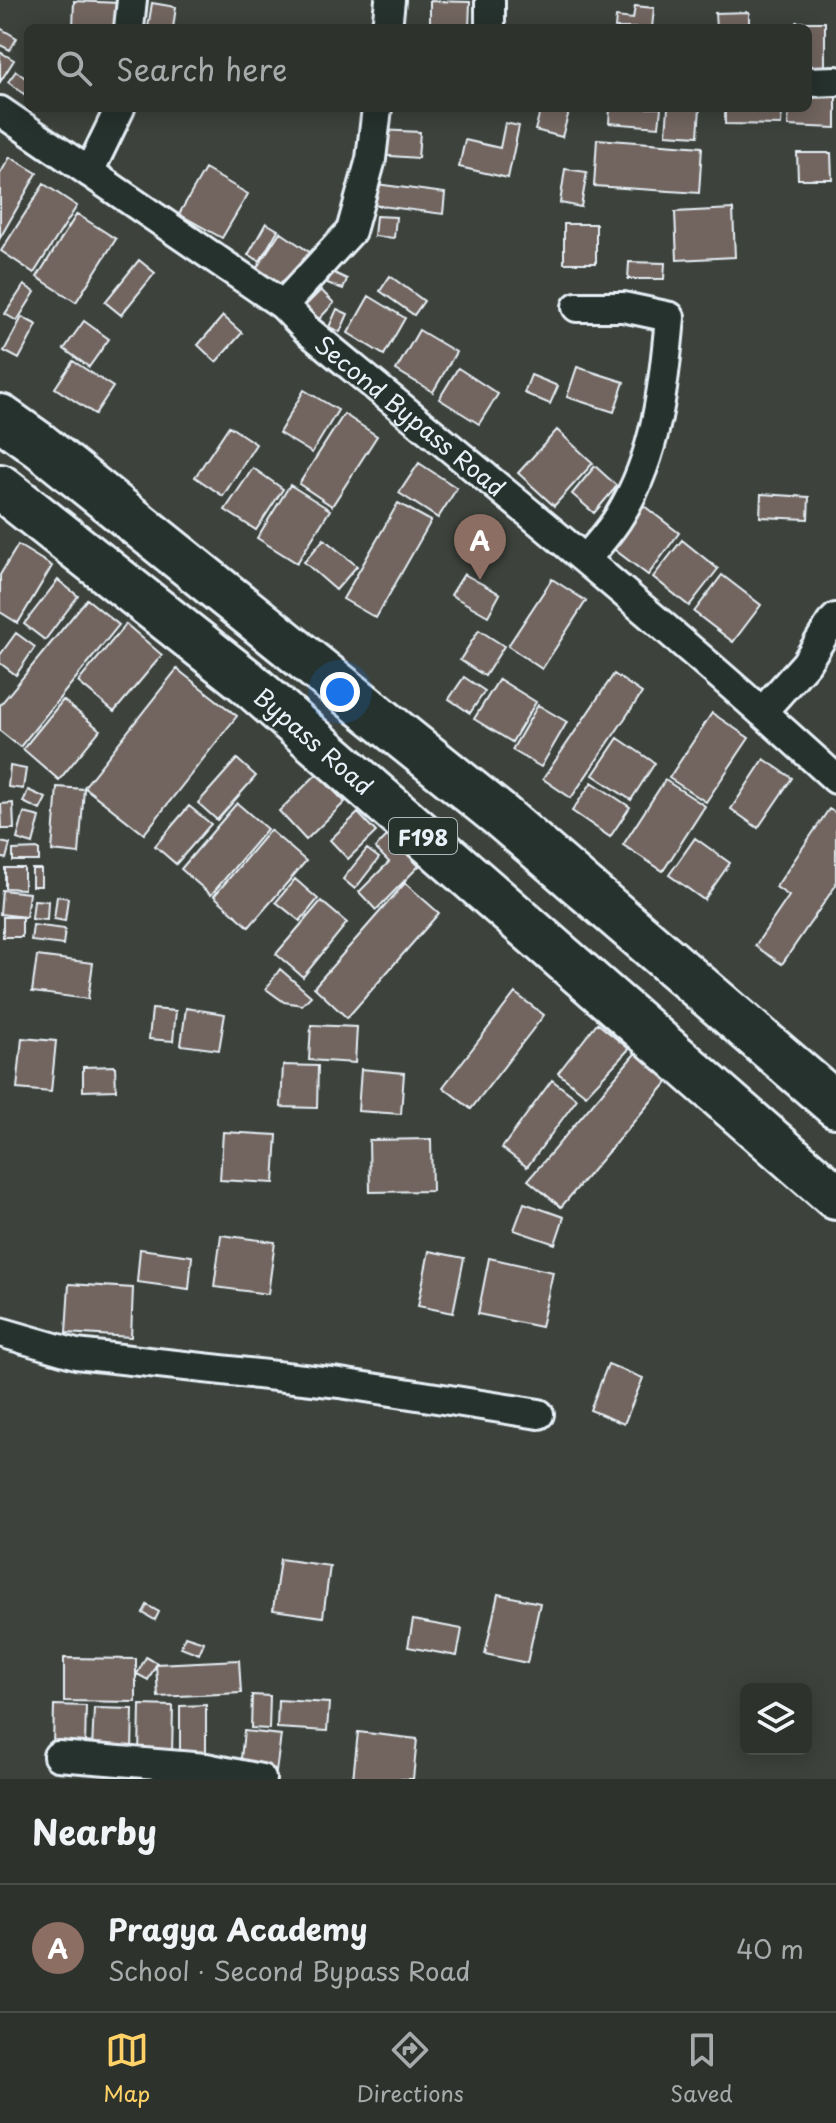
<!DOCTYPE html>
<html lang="en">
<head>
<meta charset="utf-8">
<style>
	:root { --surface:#2e322d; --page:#3a3e39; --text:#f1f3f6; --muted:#a7aaaa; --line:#494d49; --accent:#ffd166 }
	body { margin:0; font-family:"Playpen Sans",sans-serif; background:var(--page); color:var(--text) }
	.controls { position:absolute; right:24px; bottom:24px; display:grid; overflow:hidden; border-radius:12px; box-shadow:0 4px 20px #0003 }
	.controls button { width:72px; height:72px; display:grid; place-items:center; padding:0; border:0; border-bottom:2px solid var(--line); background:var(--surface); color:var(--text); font:40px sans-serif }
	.you { position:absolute; left:340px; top:692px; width:28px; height:28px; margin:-20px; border:6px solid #fff; border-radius:50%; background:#1a73e8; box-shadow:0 0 0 12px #1a73e833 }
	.badge { display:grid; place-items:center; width:52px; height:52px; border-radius:50%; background:var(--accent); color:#fff; font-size:26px; font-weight:700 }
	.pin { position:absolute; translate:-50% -66px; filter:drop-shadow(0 2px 4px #0008) }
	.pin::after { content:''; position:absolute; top:42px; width:28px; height:24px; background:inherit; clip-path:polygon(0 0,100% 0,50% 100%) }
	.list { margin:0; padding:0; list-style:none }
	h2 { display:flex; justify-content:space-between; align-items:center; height:104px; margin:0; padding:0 32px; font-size:34px }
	h2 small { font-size:26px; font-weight:400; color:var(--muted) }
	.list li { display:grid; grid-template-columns:52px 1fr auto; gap:24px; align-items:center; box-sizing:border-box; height:128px; padding:0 32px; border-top:2px solid var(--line) }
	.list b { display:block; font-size:30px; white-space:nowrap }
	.list p { margin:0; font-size:26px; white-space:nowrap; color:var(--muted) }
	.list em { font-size:26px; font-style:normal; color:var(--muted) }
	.icon { flex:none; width:44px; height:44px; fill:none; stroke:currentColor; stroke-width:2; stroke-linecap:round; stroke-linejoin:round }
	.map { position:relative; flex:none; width:836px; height:1779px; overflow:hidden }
	.search { position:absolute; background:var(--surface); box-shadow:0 4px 20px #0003; left:24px; right:24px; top:24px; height:88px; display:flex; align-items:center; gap:20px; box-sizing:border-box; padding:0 28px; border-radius:12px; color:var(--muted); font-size:30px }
	.sheet { height:232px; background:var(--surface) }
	nav { display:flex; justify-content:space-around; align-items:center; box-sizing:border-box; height:112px; border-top:2px solid var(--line); background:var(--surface); font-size:22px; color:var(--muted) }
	nav a { display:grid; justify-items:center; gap:4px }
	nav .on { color:var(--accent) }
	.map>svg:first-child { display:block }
	.building { fill:#72655e; stroke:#e8f1f8; stroke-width:2 }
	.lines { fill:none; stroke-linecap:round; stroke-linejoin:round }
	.minor-casing { stroke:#e8f1f8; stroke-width:34 }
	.primary-casing { stroke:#e8f1f8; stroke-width:50 }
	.minor { stroke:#26332d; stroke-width:28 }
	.primary { stroke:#26332d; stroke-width:44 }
	.labels { text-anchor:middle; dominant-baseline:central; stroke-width:7; stroke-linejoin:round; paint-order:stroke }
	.shield { fill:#26332d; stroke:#aeb8bb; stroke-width:2 }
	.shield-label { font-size:22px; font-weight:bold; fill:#e8f1f8 }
	.street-label { font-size:24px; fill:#e8f1f8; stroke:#26332d }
</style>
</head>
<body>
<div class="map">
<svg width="836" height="1779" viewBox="0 0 836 1779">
	<rect width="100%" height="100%" fill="#3d423c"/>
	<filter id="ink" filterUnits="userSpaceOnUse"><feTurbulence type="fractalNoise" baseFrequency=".0125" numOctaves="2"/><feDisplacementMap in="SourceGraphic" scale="16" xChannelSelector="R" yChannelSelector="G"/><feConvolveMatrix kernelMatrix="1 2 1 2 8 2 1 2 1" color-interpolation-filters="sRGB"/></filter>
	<g filter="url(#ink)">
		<path class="building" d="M74,1L119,3L118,28H73Z
			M430,1L470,2L469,28H430Z
			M152,3L176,7L173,28H148Z
			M635,6L654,8L652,28H615L616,17L633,19Z
			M749,12V28H716L715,13Z
			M797,22H825V71H808V28H797Z
			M0,28L17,38L10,50L0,45Z
			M0,52L14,60L0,82Z
			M16,71L28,80V97L8,82Z
			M808,91L836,92V128L788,126L789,108H808Z
			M541,108H570L562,137L535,130Z
			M610,108H661L659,127L609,123Z
			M668,108H700L698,136L666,134Z
			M725,108H782L781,125L725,124Z
			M505,123L519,126L508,178L459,167L465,140L500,148Z
			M379,130L420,132L418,158L377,155Z
			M597,139L702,147L699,193L594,186Z
			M797,153H831L832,179H798Z
			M10,157L37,173L0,238V174Z
			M205,169L248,194L222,238L179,214Z
			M565,169L587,172L581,207L560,203Z
			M44,184L77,206L34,273L1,251Z
			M376,184L445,193L443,214L373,205Z
			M733,209L735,257L677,260L675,212Z
			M77,214L116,239L76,302L37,277Z
			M376,216L396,217L394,238L374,236Z
			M266,223L278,230L260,261L248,255Z
			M564,224H596V263H564Z
			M280,232L311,253L287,290L256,269Z
			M139,260L155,273L121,315L105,302Z
			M629,262L665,263L664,279H628Z
			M332,272L347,279L343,289L327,283Z
			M390,276L424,301L414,315L380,291Z
			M24,285L35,292L17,321L5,314Z
			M321,290L334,303L319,319L305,306Z
			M369,296L405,318L384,355L348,333Z
			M337,309L348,314L340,332L329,327Z
			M223,316L242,333L216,362L198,345Z
			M22,317L37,325L19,359L4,351Z
			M84,321L109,339L89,367L64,349Z
			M419,330L456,352L433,392L396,370Z
			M73,361L113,387L95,414L55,388Z
			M577,367L624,382L614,412L567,397Z
			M458,368L498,394L479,424L439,399Z
			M531,375L558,386L550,404L524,393Z
			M304,390L338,410L312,453L279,433Z
			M344,414L377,436L332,506L299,484Z
			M229,426L256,444L223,496L195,477Z
			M557,430L593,463L554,506L518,473Z
			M419,463L457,488L438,518L399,493Z
			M595,466L617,486L594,513L572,494Z
			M253,468L283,489L256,530L225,510Z
			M290,485L330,510L297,563L257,538Z
			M761,494L809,497L808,519L760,517Z
			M639,502L679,533L648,575L607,544Z
			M398,503L431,521L376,618L343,599Z
			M324,539L357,566L336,590L304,562Z
			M682,540L718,569L689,606L653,577Z
			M18,545L52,566L18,623L0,612V575Z
			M464,574L500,594L488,616L451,595Z
			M722,575L761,605L733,642L694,612Z
			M552,579L586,601L542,669L508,646Z
			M58,580L78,596L45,640L24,624Z
			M87,599L119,625L20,747L0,731V705Z
			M126,624L162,655L114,712L78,682Z
			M479,630L504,646L485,676L460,660Z
			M16,633L35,647L16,675L0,663V655Z
			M177,669L237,716L144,834L84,787Z
			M614,674L642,693L571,798L543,779Z
			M464,677L485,691L470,713L449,699Z
			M499,679L536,702L512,742L474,719Z
			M63,700L100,730L59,780L23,749Z
			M538,705L567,722L541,767L512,750Z
			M712,713L749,738L706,802L669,778Z
			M618,738L655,763L631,800L593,775Z
			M237,759L256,776L217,820L198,803Z
			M764,759L792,778L758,828L731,809Z
			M10,766L26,769L23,789L8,787Z
			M317,774L345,802L306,840L279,811Z
			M665,780L705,806L663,871L623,845Z
			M592,782L630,807L610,837L572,811Z
			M57,787L84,789L79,854L52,851Z
			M28,790L46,798L40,810L23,802Z
			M13,803L14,829H2L1,804Z
			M237,803L267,829L211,895L181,869Z
			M189,806L211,824L176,864L155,846Z
			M829,809L836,813V885L782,964L755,946L789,896L776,887Z
			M24,813L40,817L33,844L17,839Z
			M358,813L376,832L348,859L330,840Z
			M270,830L306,861L249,927L214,896Z
			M388,835L419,866L376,910L359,892L389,862L375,848Z
			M695,838L730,863L704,900L669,875Z
			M0,842L10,844L6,859L0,857Z
			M39,849V861H13V850Z
			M367,849L379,858L355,889L343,879Z
			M5,868H24V889L5,888Z
			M32,869H41V886H32Z
			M295,879L318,899L300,921L276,902Z
			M405,883L439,913L347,1018L314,987Z
			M2,890L29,893L26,917L0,914Z
			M57,896L68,898L65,921L54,919Z
			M34,900L48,901L47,920L32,919Z
			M321,901L347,923L303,977L276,954Z
			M3,917H22V937H3Z
			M33,925L65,929L63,945L31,941Z
			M37,956L93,963L88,999L32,992Z
			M280,969L311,996L302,1005L284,1002L266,989Z
			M515,993L544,1015L471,1109L443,1087Z
			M186,1008L225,1014L219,1050L181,1045Z
			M152,1009L176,1011L173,1041L149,1039Z
			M597,1023L629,1049L586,1095L558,1073Z
			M311,1025L357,1027L355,1063L309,1060Z
			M22,1038L56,1041L51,1092L17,1089Z
			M638,1050L671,1078L561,1207L528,1180Z
			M283,1065L318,1066L317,1108L281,1107Z
			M115,1066L116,1090L83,1091V1067Z
			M361,1069L404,1073L401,1114L358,1111Z
			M552,1080L577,1099L527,1167L502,1148Z
			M223,1132L277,1135L274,1183L220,1180Z
			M431,1139L432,1191L370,1192L369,1140Z
			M524,1203L564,1217L555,1244L514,1230Z
			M221,1235L275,1242L268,1294L214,1287Z
			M140,1249L192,1256L189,1289L137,1282Z
			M429,1251L464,1258L453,1313L418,1306Z
			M489,1258L553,1272L541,1327L478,1314Z
			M69,1284L133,1288L131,1337L66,1333Z
			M608,1364L643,1378L624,1424L590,1410Z
			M280,1559L330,1566L323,1617L273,1610Z
			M498,1594L540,1603L527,1663L485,1654Z
			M147,1605L159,1612L155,1620L143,1613Z
			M413,1620L462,1629L457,1656L408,1647Z
			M185,1636L204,1642L199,1654L181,1647Z
			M146,1657L157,1663L148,1680L137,1674Z
			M64,1658L136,1659V1702L64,1701Z
			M239,1660L241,1693L158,1697L156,1664Z
			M252,1695L270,1696L269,1729L251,1728Z
			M278,1700L329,1703L327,1731L277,1728Z
			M54,1705L86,1706L85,1747H53Z
			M140,1705L173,1706L172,1755H139Z
			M206,1705V1758H180V1706Z
			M94,1708L133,1709L132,1750L92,1749Z
			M244,1731L281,1735L276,1772L240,1768Z
			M358,1732L417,1739L413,1779H353Z"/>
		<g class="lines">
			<g class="minor-casing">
				<g id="minor">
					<path d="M490,0V28"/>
					<path d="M129,28L132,0"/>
					<path d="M387,28L390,0"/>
					<path d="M808,82L836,81"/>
					<path id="s1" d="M0,111L283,305L307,330C486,477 666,623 836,779"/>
					<path d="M89,172L120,108"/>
					<path d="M283,305L351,231L371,159L377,108"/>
					<path d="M577,307H623L670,317C664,385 657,455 620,515C611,531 597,545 586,559"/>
					<path d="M762,712L806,663L831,623L836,618"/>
					<path d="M0,1332L76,1354L340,1383L539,1414"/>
					<path d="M58,1756L206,1768L261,1779"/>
				</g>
			</g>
			<g class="primary-casing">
				<g id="primary">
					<path d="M0,417L38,444L501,816L836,1105"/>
					<path id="s2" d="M0,487L246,681L836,1197"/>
				</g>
			</g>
			<use href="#minor" class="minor"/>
			<use href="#primary" class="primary"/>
		</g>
	</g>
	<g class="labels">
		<rect class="shield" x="389" y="818" width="68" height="36" rx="6"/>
		<g class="shield-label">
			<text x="423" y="836">F198</text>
		</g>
		<g class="street-label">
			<text stroke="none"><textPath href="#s1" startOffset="512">Second Bypass Road</textPath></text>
			<text stroke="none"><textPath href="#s2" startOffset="404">Bypass Road</textPath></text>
		</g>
	</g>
</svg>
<div class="controls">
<button><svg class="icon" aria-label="layers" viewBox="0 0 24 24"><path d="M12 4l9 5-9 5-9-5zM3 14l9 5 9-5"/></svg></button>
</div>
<div class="you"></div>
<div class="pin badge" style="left:480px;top:580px;background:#8d6e63">A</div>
<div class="search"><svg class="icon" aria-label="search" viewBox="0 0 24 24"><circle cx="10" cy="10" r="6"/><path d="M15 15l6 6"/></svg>Search here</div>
</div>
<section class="sheet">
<h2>Nearby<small></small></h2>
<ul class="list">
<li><span class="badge" style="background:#8d6e63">A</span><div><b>Pragya Academy</b><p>School · Second Bypass Road</p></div><em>40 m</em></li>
</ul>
</section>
<nav>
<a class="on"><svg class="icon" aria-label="map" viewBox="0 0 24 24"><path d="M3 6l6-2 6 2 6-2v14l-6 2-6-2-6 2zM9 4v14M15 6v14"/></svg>Map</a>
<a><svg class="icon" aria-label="directions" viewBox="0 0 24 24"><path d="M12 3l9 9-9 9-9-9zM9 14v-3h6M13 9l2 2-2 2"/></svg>Directions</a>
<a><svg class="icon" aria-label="saved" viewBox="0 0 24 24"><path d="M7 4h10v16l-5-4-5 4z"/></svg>Saved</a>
</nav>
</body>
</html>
